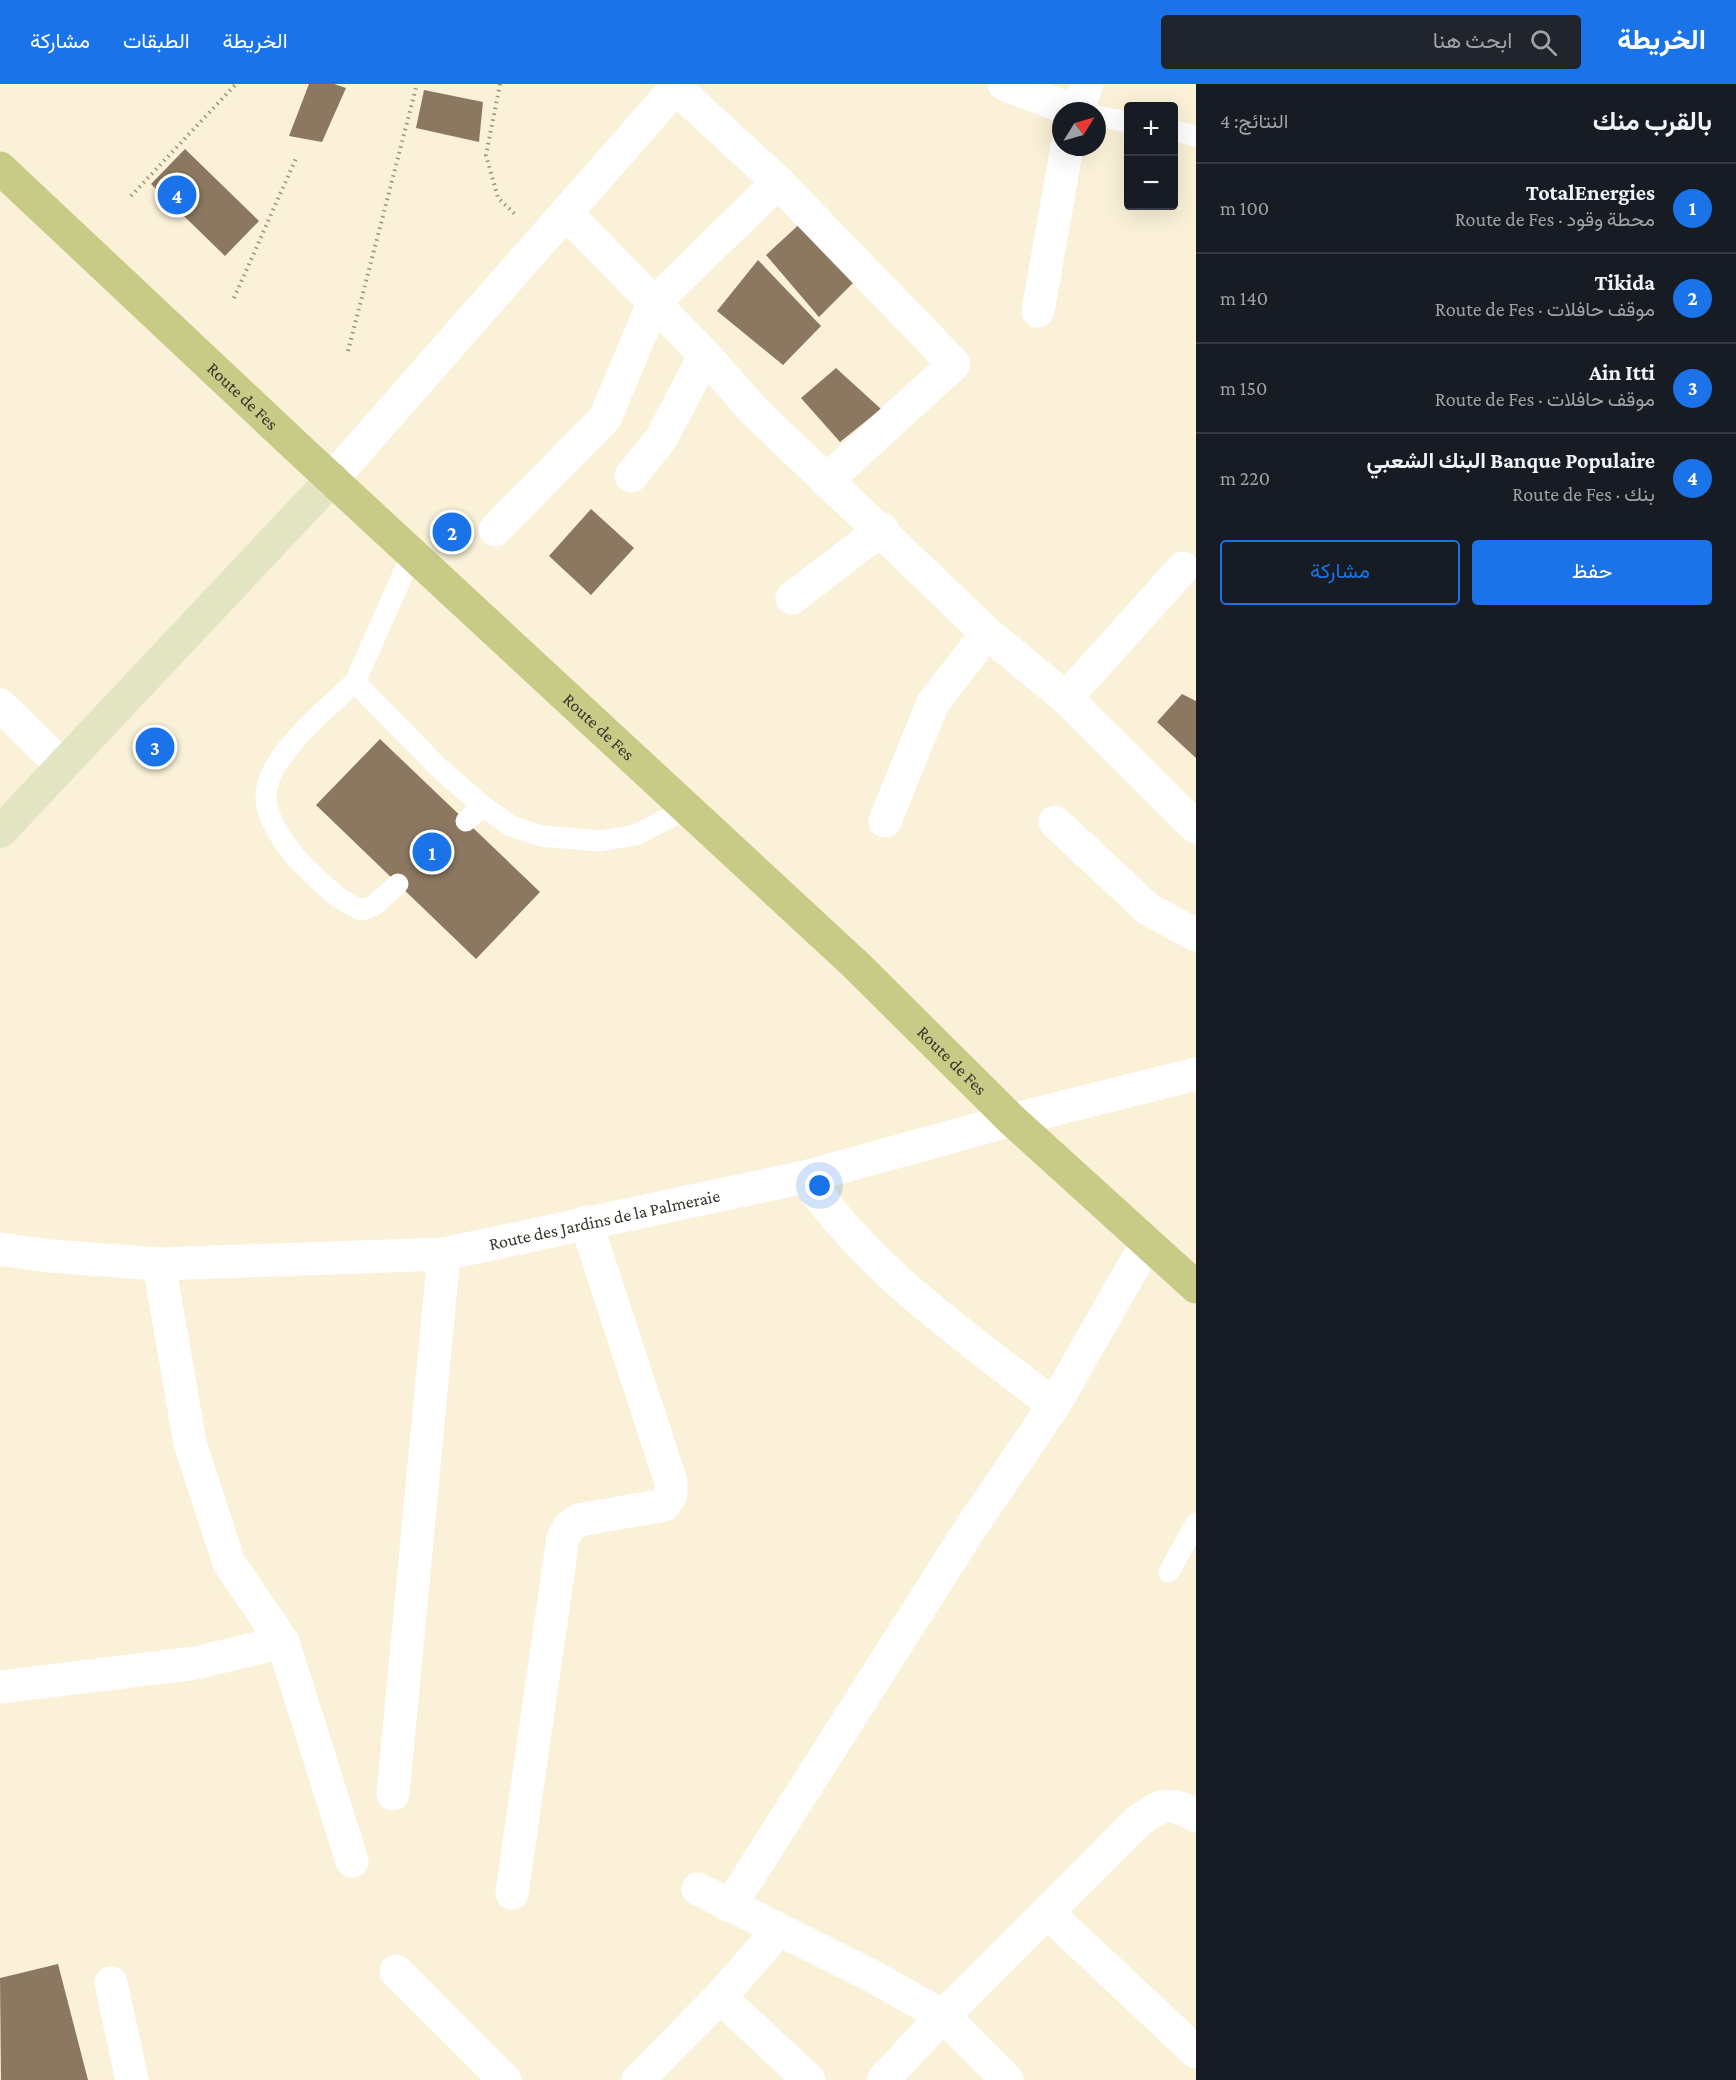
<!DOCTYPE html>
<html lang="ar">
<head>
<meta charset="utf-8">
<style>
	:root { --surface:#171b24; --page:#20242c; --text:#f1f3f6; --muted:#9ea1a6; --line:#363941; --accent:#1a73e8 }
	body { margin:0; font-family:"Crimson Pro",Vazirmatn,serif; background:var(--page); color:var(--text); direction:rtl }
	.controls { position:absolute; right:18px; top:18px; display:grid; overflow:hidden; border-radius:6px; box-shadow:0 6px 24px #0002 }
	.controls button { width:54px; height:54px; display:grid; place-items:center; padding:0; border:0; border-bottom:2px solid var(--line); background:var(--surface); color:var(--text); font:30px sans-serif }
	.compass { position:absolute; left:1052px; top:18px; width:54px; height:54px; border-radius:50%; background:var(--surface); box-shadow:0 6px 24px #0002; rotate:53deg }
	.you { position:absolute; left:820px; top:1102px; width:21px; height:21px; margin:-15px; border:4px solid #fff; border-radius:50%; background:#1a73e8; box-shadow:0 0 0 9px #1a73e833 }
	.badge { display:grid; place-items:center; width:39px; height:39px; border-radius:50%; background:var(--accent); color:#fff; font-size:20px; font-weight:700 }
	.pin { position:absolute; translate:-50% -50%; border:3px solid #fff; box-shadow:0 2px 6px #0006 }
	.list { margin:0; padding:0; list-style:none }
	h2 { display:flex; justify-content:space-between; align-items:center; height:78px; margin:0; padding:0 24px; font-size:26px }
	h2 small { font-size:20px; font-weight:400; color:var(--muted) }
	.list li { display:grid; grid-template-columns:39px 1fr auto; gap:18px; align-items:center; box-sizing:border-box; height:90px; padding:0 24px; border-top:2px solid var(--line) }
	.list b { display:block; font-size:22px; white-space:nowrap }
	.list p { margin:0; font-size:20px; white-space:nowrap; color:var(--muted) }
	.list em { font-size:20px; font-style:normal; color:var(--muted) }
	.actions { display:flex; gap:12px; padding:18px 24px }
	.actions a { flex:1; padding:14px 0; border:2px solid var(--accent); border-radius:6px; text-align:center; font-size:21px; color:var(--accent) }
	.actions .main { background:var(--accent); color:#fff }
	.icon { flex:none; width:33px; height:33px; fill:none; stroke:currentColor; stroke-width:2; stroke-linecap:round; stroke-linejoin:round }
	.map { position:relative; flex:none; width:1196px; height:1996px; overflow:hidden; direction:ltr }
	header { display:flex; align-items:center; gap:36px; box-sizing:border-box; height:84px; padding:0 30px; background:var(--accent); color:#fff }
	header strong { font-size:28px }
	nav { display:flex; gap:33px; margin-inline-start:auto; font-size:21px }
	.search { width:420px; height:54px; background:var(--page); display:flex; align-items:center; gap:15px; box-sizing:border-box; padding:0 21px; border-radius:6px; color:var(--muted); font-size:22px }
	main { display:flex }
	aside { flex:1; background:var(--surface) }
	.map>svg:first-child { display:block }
	.building { fill:#8c7860 }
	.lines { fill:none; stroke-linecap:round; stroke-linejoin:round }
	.path { stroke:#9a9382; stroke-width:4; stroke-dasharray:1.5 4.5; stroke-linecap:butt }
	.lane { stroke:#fff; stroke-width:21 }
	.street { stroke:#fff; stroke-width:33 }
	.secondary { stroke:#e3e5c2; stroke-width:33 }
	.primary { stroke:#c8cb85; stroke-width:33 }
	.labels { text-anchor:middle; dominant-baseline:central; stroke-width:6; stroke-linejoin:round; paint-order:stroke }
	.street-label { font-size:18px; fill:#39352c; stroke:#fff }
</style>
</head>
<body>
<header>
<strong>الخريطة</strong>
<div class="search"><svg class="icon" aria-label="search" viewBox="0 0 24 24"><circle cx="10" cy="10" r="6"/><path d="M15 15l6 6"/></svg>ابحث هنا</div>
<nav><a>الخريطة</a><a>الطبقات</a><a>مشاركة</a></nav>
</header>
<main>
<aside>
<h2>بالقرب منك<small>النتائج: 4</small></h2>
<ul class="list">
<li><span class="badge">1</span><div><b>TotalEnergies</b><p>محطة وقود · Route de Fes</p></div><em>100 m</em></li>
<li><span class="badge">2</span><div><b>Tikida</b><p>موقف حافلات · Route de Fes</p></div><em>140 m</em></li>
<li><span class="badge">3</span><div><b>Ain Itti</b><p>موقف حافلات · Route de Fes</p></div><em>150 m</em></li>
<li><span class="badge">4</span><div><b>Banque Populaire البنك الشعبي</b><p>بنك · Route de Fes</p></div><em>220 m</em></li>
</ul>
<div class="actions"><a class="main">حفظ</a><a>مشاركة</a></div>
</aside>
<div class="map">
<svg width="1196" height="1996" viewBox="0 0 1196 1996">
	<rect width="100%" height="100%" fill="#faf1d8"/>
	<path class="building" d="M309,0H334L346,4L322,58L289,52Z
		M424,6L483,18L479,58L416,44Z
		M185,65L259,137L225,172L151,100Z
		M805,135L859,193L819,233L766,171Z
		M758,176L821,242L783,281L717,227Z
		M836,284L881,325L840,358L801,314Z
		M591,425L634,464L591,511L549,472Z
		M1182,610L1196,617V674L1157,638Z
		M380,655L540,808L476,875L316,721Z
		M58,1880L88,1996H1L0,1894Z"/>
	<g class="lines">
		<path class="path" d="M500,0L486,71L498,114L517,132
			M131,112L236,0
			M234,214L297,72
			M348,267L417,0"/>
		<path class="lane" d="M1097,32L1128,38
			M1174,47L1196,52
			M412,470L355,598L440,685L483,722L511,742L541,752L599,757L636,751L688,724
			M355,598C329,623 267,672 266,711C265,734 286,763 301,779C320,797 337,817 362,826L375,821L398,800
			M466,737L483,722
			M1169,1488L1196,1439"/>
		<g class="street">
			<path d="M1004,0L1075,27"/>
			<path d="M676,4L778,98L954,280L826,397"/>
			<path d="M1078,27L1087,0"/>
			<path d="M567,130L705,271L754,327L987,549L1066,614L1196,743"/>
			<path d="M1038,227L1067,63"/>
			<path d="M631,392L661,355L705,271"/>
			<path d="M332,395L679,0"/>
			<path d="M495,446L605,334L653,220L778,98"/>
			<path d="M792,514L882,445"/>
			<path d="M1066,614L1183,484"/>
			<path d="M0,621L62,682"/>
			<path d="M885,737L933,619L987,549"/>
			<path d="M1055,738L1148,825L1196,851"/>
			<path d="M805,1093C873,1190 961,1249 1054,1321"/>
			<path id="s1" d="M0,1165L50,1172L159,1180L444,1170L805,1093L1012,1036L1196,990"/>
			<path d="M159,1180L190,1359L229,1479L283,1558L352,1777"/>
			<path d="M0,1603L195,1579L283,1558"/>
			<path d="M393,1710L444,1170"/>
			<path d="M698,1805L874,1893L943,1932L1007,1996"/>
			<path d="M512,1809L563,1454L569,1443L579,1436L664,1421L671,1410V1398L586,1138"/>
			<path d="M730,1822L968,1448L1054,1321L1147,1159"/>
			<path d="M1047,1828L1196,1968"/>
			<path d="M396,1887L505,1996"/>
			<path d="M111,1899L132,1996"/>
			<path d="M720,1913L809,1996"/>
			<path d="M638,1996L720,1913L778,1847"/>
			<path d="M883,1996L943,1932L1138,1737C1162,1720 1170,1716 1196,1732"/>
		</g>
		<path class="secondary" d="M0,748L332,395"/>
		<path class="primary" id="s2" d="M0,84L300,366L856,881L1012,1036L1196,1203"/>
	</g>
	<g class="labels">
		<g class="street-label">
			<text stroke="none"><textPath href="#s2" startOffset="333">Route de Fes</textPath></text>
			<text stroke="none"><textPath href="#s2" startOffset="819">Route de Fes</textPath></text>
			<text stroke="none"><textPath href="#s2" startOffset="1305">Route de Fes</textPath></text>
			<text stroke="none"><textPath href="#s1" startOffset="609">Route des Jardins de la Palmeraie</textPath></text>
		</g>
	</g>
</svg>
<div class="controls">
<button>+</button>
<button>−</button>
</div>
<svg class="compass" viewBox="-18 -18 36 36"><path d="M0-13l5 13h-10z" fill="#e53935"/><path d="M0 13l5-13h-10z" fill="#9ea1a6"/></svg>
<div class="you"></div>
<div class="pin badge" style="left:432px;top:768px">1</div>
<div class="pin badge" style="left:452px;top:448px">2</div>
<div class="pin badge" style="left:155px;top:663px">3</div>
<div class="pin badge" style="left:177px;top:111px">4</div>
</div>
</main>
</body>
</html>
